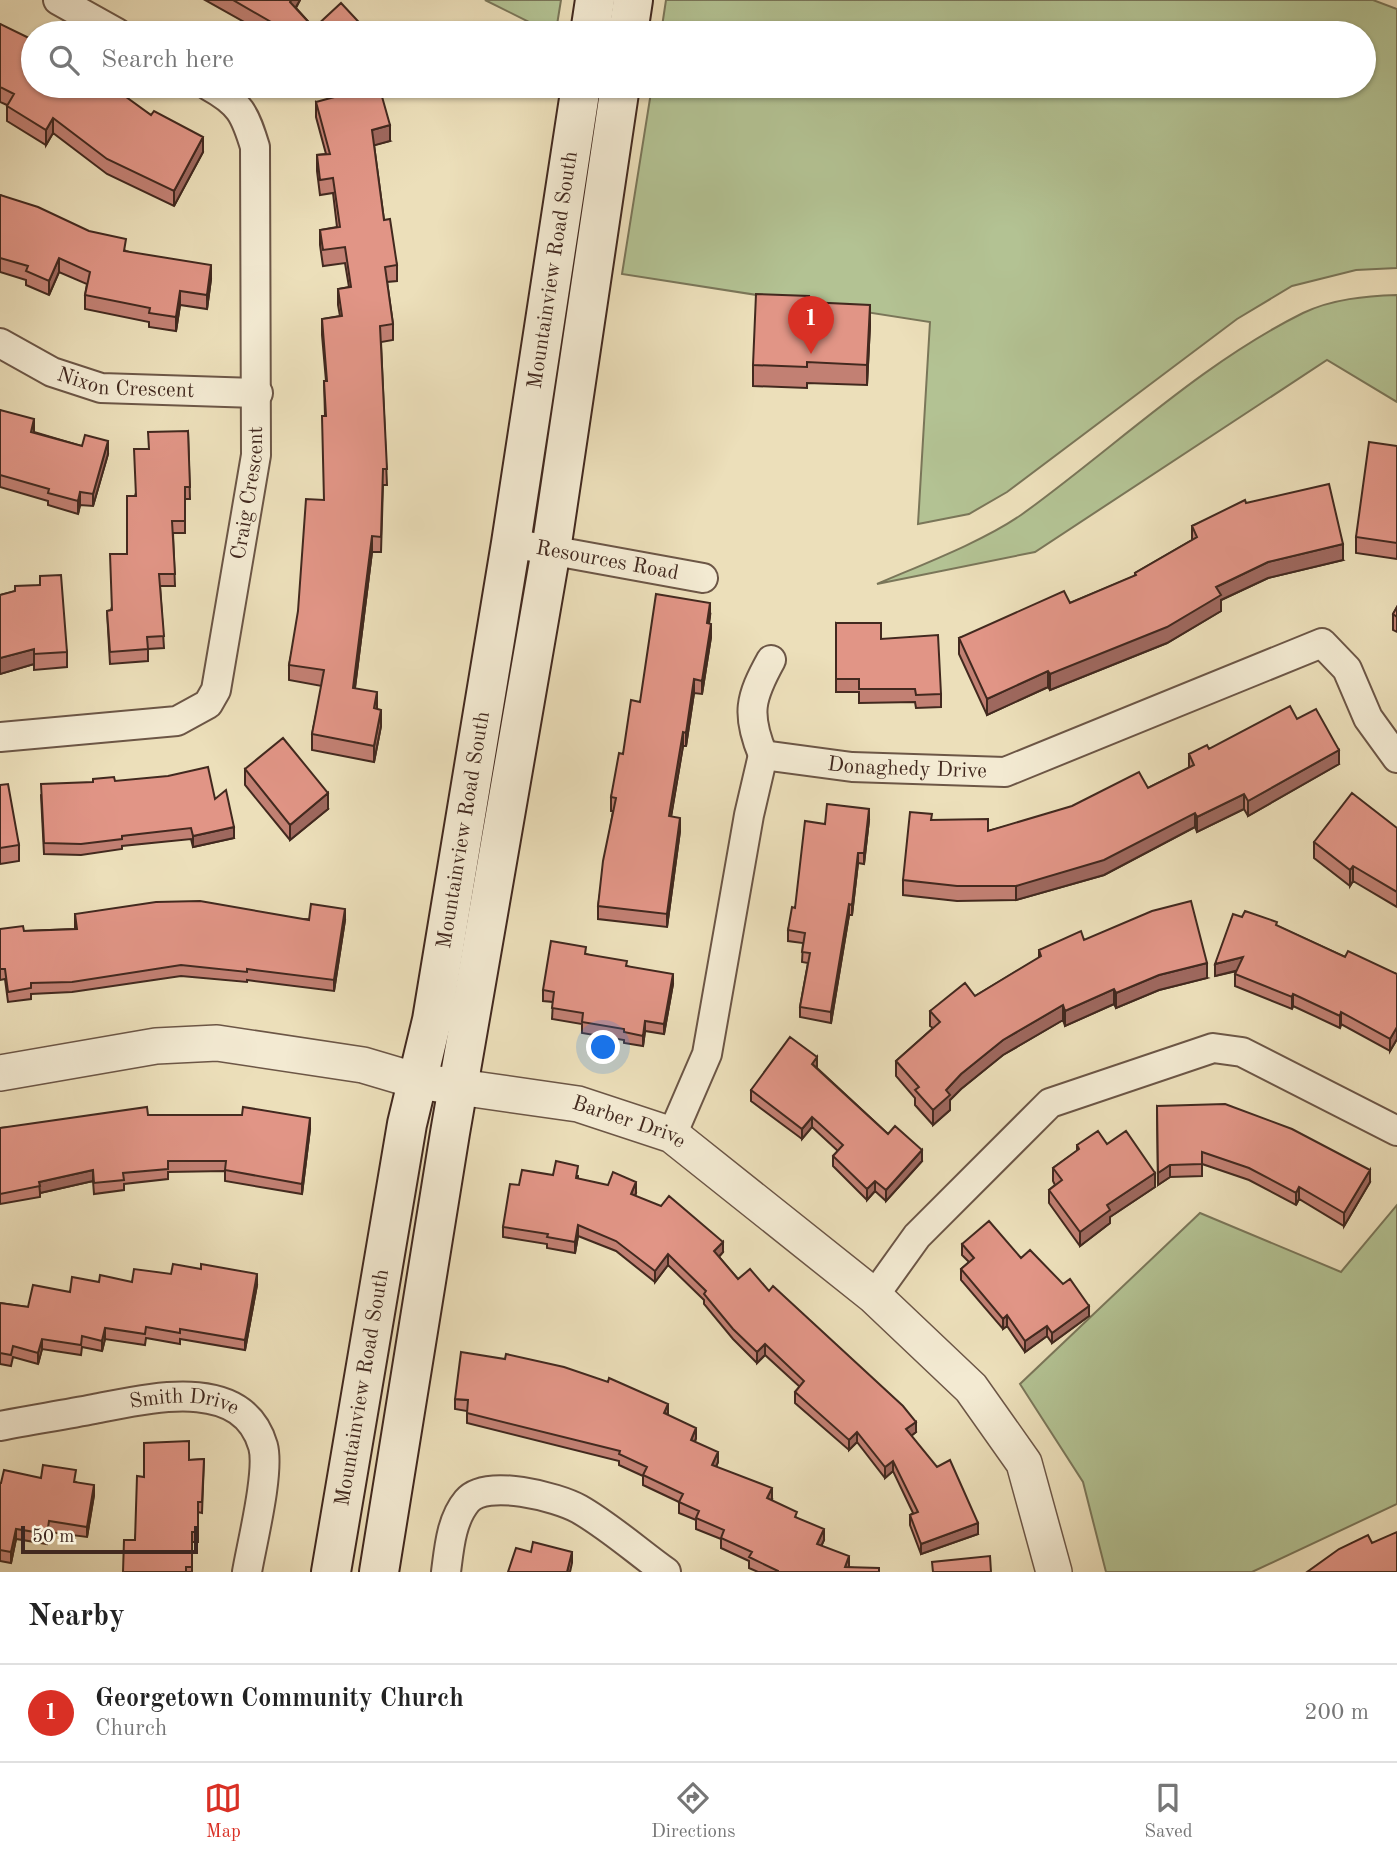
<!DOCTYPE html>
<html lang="en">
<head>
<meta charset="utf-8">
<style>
	:root { --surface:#fff; --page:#f6f6f6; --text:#222; --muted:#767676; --line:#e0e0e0; --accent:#d93025 }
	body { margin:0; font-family:"Old Standard TT",serif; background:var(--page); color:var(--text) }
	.scale { position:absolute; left:21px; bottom:18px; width:177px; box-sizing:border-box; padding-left:7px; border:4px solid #42291f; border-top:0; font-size:19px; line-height:24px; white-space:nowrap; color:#42291f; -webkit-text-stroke:5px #f3ead2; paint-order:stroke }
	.you { position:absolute; left:604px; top:1048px; width:24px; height:24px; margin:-18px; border:5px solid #fff; border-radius:50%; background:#1a73e8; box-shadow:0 0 0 10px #1a73e833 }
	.badge { display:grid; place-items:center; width:46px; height:46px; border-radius:50%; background:var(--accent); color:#fff; font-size:23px; font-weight:700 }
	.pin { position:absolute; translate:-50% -58px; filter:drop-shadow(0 2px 4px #0008) }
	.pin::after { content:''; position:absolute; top:37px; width:24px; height:21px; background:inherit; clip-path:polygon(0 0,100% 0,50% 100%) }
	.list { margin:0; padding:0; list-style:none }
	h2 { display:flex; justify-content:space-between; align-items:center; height:91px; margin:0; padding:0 28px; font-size:30px }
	h2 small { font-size:23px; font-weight:400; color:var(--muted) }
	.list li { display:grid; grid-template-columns:46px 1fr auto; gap:21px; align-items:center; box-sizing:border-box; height:98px; padding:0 28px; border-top:2px solid var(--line) }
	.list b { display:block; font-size:26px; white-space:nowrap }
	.list p { margin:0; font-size:23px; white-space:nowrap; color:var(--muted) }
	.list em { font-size:23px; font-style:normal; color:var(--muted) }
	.icon { flex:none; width:38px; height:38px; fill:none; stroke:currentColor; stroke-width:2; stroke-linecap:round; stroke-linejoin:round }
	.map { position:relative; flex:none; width:1397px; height:1572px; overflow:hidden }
	.search { position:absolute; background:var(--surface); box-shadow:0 2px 5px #0004; left:21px; right:21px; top:21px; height:77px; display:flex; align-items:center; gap:18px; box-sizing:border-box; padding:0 24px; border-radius:38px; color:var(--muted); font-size:26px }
	.sheet { height:189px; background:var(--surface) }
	nav { display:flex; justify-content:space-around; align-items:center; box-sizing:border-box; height:98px; border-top:2px solid var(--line); background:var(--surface); font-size:19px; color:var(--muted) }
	nav a { display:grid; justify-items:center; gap:4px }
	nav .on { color:var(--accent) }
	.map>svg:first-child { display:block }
	.green { fill:#b3c293; stroke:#7a7659; stroke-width:2 }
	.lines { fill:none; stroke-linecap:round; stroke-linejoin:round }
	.minor-casing { stroke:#6c5646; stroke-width:32 }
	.tertiary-casing { stroke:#6c5646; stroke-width:38 }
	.secondary-casing { stroke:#42291f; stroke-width:42 }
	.minor { stroke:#f3ead2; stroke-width:28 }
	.tertiary { stroke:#f3ead2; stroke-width:35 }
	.secondary { stroke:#f3ead2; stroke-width:38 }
	.wall { fill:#c28073; stroke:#42291f; stroke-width:2 }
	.shaded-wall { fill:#9e685e; stroke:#42291f; stroke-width:2 }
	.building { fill:#e19586; stroke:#42291f; stroke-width:2 }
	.labels { text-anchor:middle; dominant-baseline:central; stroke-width:7; stroke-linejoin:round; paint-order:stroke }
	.street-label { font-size:21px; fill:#42291f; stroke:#f3ead2 }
</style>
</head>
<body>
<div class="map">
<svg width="1397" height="1572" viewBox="0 0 1397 1572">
	<rect width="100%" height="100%" fill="#ecdfba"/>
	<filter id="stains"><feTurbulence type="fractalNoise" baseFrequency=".00286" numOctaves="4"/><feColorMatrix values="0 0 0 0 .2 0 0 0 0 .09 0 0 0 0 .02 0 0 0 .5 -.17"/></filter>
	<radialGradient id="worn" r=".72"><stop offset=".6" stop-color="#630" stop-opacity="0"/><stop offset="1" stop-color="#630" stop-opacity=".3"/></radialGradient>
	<path class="green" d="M485,0H561L556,31L541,28Z
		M666,0H1373L1397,9V268L1356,270L1292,286L1237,319L1007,492L969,514L918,524L930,322L622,274L652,86H1364V33H661Z
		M1397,295V402L1327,360L1035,552L877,584C921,565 982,542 1021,515C1114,448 1200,364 1303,313C1332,299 1366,296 1397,295Z
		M1397,1205V1504L1252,1572H1106L1083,1482L1020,1384L1200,1213L1341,1272Z"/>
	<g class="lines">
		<g class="minor-casing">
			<g id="minor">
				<path d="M58,0L117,33"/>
				<path id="s1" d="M0,343L52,372L101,388L258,393"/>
				<path id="s2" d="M511,543L703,578"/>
				<path id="s3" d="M0,737L177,721L208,704L216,690L256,455L255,147C245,114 240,103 209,86"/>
				<path id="s4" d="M763,755L852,767L1005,772L1322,643L1347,669L1368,718L1397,758"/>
				<path d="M763,755C746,714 750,698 771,660"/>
				<path d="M672,1135L707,1054L749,815L763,755"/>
				<path d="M874,1296L917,1236L1050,1103L1213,1048L1242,1052L1397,1131"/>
				<path id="s5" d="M0,1426C31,1420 63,1415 94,1409C147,1399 242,1374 263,1446C270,1471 252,1543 247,1572"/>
				<path d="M446,1572C449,1549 451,1520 467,1501C486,1478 557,1497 579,1509C609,1526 638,1552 666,1572"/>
			</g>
		</g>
		<g class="tertiary-casing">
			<g id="tertiary">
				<path id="s6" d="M0,1073L156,1046L217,1043L363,1065L417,1081L578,1104L672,1135L874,1296L971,1388L1024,1463L1054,1572"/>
			</g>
		</g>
		<g class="secondary-casing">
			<g id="secondary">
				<path d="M590,33L595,0"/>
				<path d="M628,33L633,0"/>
				<path id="s7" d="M331,1572L407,1124L432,1020L511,543L581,86"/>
				<path d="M379,1572L450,1133L551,550L620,86"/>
			</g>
		</g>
		<use href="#minor" class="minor"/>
		<use href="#tertiary" class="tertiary"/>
		<use href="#secondary" class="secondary"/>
	</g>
	<path class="wall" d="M205,0H300L296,8L314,28L369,33H264Z
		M0,24L151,115L203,152L174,206L107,174L53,133L46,145L7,121V105L0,102Z
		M316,102L390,141L374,145L384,220L397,265V281L387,282L393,324V340L381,342L387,485H383L381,552H372L355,688L377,709L381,726L374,762L312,750V734L322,686L289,680V665L324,500L325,416L324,381H326L322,335V319L340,316L338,305V289L349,287L345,263L323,266L320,245V230L337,227L333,193L320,195L317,171V155L326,154L316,117Z
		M0,195L126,251L211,279L207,309L180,305L176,331L149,327V322L85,309V295L87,284L59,272L49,295L26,285V280L0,272Z
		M809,302L870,325L867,385L807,383V388L753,386V365Z
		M0,410L34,432L108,454L93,506L80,505L78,514L48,505V501L0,487Z
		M188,431L190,499H185V533H173L175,586H160L164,648L148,649V661L110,664L107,611L111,610L127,554L135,496L149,449Z
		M1397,446V559L1356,553V537Z
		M1246,503L1343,560L1268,578L1221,600V611L1167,643L1050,690L1048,687L987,715L959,654V638L1070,603L1135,576V573L1192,540V526Z
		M40,576L67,652V667L34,670V664L0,674V595L40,585Z
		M1397,607V632L1393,630V614Z
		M710,616L709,623L711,637L702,694L694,693L686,746H683L671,816L680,831L667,927L598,919V906L613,811H611V797L640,702Z
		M836,623L881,639L941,694V707L916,708L915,702L859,703V692H836Z
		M1297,719L1339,764L1248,816L1244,809L1197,832L1195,827L1104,875L1016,900L957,901L903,895V880L932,820L988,831L1148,788L1189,768V754L1209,749Z
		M245,769L328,809L290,840L245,785Z
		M115,781L215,799L234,838L193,847L191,839L122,846V849L81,855L44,854L41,795Z
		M0,785L19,845V861L0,864Z
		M869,820L864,864L858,863L852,915H849L831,1023L800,1017V1007L808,963L802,962L803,943L788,941V930L795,908L825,824Z
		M1397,828V907L1353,881L1350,886L1314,858V842Z
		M75,914L345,920L334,991L247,980V982L181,976L72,992L31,994V999L8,1002L5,979L0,980V929L24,931L75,929Z
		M1277,926L1345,957L1397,974V1039L1390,1051L1341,1024L1340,1028L1293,1006L1292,1009L1235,986V974L1237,971L1215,976Z
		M1084,940L1207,978L1159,990L1116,1008L1114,1004L1065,1026L1063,1020L1003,1055L961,1089L950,1100V1110L933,1125L915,1105V1098L896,1076V1061L933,1028L930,1026V1011L975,996L1039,958V950Z
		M586,954L627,966L673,984L664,1034L645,1031L643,1046L624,1043V1040L582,1033V1024L552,1019L553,1002L543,1001V990Z
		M817,1068L888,1134L922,1161L886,1201L875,1191L867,1200L833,1166V1156L838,1151L812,1127L802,1139L751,1101V1090Z
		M1157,1106L1370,1182L1344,1226L1299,1199L1296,1205L1249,1180L1202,1164V1176L1170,1177L1158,1185Z
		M148,1115L310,1129L302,1194L225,1181V1171L168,1172V1179L124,1184V1190L94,1194L93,1181L40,1193V1197L0,1204V1128Z
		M1107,1144L1155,1187L1110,1217V1223L1080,1246L1049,1203V1190L1055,1185L1053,1181V1168L1077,1151V1145Z
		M553,1175L578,1176V1179L636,1193L635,1196L723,1252L719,1257L738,1279L769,1291L916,1432L911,1436L978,1534L921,1554L910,1525V1515L913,1513L893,1471L885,1478L857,1442L849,1450L795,1403V1392L800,1387L765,1355L757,1363L733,1339L704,1304V1300L668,1265L655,1282L616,1251L578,1236L575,1253L547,1248V1244L503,1237V1227L519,1185Z
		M962,1244L1021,1258L1089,1316L1052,1343L1047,1336L1025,1352L1007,1326L1003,1329L961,1280V1269L969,1262L962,1255Z
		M99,1282L257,1285L245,1350L180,1339V1344L146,1338L145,1345L105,1339L102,1351L82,1347L81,1355L42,1349L38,1364L13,1357L11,1366L0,1364V1303L28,1307Z
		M455,1399L668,1415L696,1438L695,1442L718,1462L716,1467L772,1499L771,1500L797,1518L824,1540L821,1546L848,1567L879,1572H758L749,1568V1561L721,1548V1539L696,1529V1520L679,1513V1502L643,1485V1476L619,1465V1461L467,1423V1411L455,1409Z
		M204,1459L202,1513L198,1512V1542H192V1572H123L135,1540L144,1477L189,1460Z
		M41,1478L76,1482L94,1495L87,1537L49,1532L47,1544L16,1539L11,1563L0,1561V1483Z"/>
	<path class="shaded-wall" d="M291,0H300L290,17V2Z
		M53,118V133L46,145V130Z
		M390,125V141L372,146V130Z
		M203,137V152L174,206V191Z
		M59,258V272L49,295V281Z
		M211,265V279L207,309V295Z
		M180,291V305L176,331V317Z
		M870,305V325L867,385V365Z
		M34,419V431L31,444V432Z
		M108,441V454L93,506V494Z
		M80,492V505L78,514V501Z
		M372,536V552L353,703V688Z
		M1343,544V560L1268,578L1221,600V611L1167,643L1050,690V674L1216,587L1268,562Z
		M710,603V616L707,636V623Z
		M711,624V637L702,694V681Z
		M34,649V664L0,674V658Z
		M1048,671V687L987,715V699Z
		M694,679V693L686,746V733Z
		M377,692V708L374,724V708Z
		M381,710V726L374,762V746Z
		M683,732V746L669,829V816Z
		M1339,750V764L1248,816V801Z
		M328,793V809L290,840V825Z
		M1244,794V809L1197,832V817Z
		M869,809V820L864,864V853Z
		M1195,813V827L1104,875L1016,900V886Z
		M680,818V831L667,927V914Z
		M234,827V838L193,847V836Z
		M858,853V863L852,915V905Z
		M1353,866V881L1350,886V870Z
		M849,904V915L831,1023V1012Z
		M345,909V920L334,991V980Z
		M1243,957V969L1215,976V964Z
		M1207,963V978L1159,990L1116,1008V993L1159,975Z
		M673,974V984L664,1034V1024Z
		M1114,989V1004L1065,1026V1011Z
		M1293,994V1006L1292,1009V997Z
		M1063,1005V1020L1003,1055L961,1089L950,1100V1110L933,1125V1110L946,1090L961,1074L1003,1040Z
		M1341,1012V1024L1340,1028V1016Z
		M645,1021V1031L643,1046V1036Z
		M1397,1027V1039L1390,1051V1039Z
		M817,1057V1068L812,1064Z
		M812,1117V1127L802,1139V1129Z
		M310,1118V1129L302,1194V1184Z
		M922,1150V1161L886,1201V1190Z
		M1170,1165V1177L1158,1185V1173Z
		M93,1170V1181L40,1193L39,1182Z
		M1370,1170V1182L1344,1226V1213Z
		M1155,1173V1187L1110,1217V1223L1080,1246V1232L1107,1205Z
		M875,1181V1191L867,1200V1189Z
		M636,1182V1193L631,1205V1194Z
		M1299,1187V1199L1296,1205V1193Z
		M578,1225V1236L575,1253V1242Z
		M723,1242V1252L714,1262V1251Z
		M668,1254V1265L655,1282V1271Z
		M257,1274V1285L245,1350V1340Z
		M1089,1306V1316L1052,1343V1333Z
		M1007,1315V1326L1003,1329V1319Z
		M1047,1326V1336L1025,1352V1341Z
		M105,1328V1339L102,1351V1341Z
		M42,1339V1349L38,1364V1353Z
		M765,1344V1355L757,1363V1352Z
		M668,1404V1414L664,1413Z
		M916,1422V1432L906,1440V1429Z
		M696,1428V1438L691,1451V1440Z
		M857,1432V1442L849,1450V1440Z
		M718,1452V1462L712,1476V1465Z
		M893,1461V1471L885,1478V1467Z
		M94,1485V1495L87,1537V1527Z
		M772,1488V1499L767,1509V1498Z
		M978,1523V1534L921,1554V1544Z
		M16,1529V1539L11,1563V1552Z
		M824,1529V1540L817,1555V1544Z
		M572,1552V1563L570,1572H567Z
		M849,1556V1566L847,1572L845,1567Z"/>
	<path class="building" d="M233,0H291L290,2L314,28L341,3L369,33H285L278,26Z
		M0,24L33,40V86H111L151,115L154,111L203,137L174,191L107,159L53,118L46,130L7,106L14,94L0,87Z
		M375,86H379L390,125L372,130L384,220L390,219L397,265L385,267L393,324L380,326L387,469H383L381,537L372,536L353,688L377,692L374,708L381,710L374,746L312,734L324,670L289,665L298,611L306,499L324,500L322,416H326L324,381H327L322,319L342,316L338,289L351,287L345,247L323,250L320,230L340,227L333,178L320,180L317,155L330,154L316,102Z
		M0,195L38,207L89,231L126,239L124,251L211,265L207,295L180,291L176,317L149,313L150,308L85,295L90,272L59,258L49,281L26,271L28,266L0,258Z
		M756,294L809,296L808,302L870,305L867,365L807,362V367L753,365Z
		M0,410L34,419L31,432L82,446L85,435L108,441L93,494L80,492L78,501L48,493L49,489L0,475Z
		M188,431L190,487H185V521H172L175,574H159L164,636L147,637L148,649L110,652L107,611L112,610L110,554H127V496H136L134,449H149L148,432Z
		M1369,442L1397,446V543L1356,537Z
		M1329,484L1343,544L1268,562L1216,587L1221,595L1167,627L1050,674L1048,671L987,699L959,638L1064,591L1070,603L1136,575L1135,573L1197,537L1192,526L1245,500L1246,503Z
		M61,575L67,652L34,654V649L0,658V595L15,591V586L40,585V576Z
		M656,594L710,603L707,623L711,624L702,681L694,679L686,733L683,732L669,816L680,818L667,914L598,906L603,861L616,798L611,797L619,753L623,754L631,700L640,702Z
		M1397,607V617L1393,614Z
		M836,623H881V639L938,635L941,694L916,695L915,689H859V679H836Z
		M1290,706L1297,719L1316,709L1339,750L1248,801L1244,794L1197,817L1195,813L1104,860L1016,886H957L903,880L910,812L932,814L931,820L988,819V831L1072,806L1139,772L1148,788L1194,765L1189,754L1207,745L1209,749Z
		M283,738L328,793L290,825L245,769Z
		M208,767L215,799L226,790L234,827L193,836L191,828L122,836V839L81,844L44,843L41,784L93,782V779L114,777L115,781L168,776Z
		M8,784L19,845L0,848V785Z
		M1352,793L1397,828V892L1353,866L1350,870L1314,842Z
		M827,804L869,809L864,853H858L852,905L849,904L831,1012L800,1007L810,953L802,952L805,933L788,930L792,907L795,908L805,821L825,824Z
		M200,901L309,920L311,904L345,909L334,980L247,969V972L181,965L72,982L31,983V988L8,992L5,969H0V929L23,926L24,931L77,929L75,914L156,902Z
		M1191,901L1207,963L1159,975L1116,993L1114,989L1065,1011L1063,1005L1003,1040L961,1074L946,1090L950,1095L933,1110L915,1090L919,1087L896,1061L940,1022L930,1011L965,983L975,996L1041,956L1039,950L1081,931L1084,940L1152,911Z
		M1245,911L1277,922L1276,925L1345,957L1348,951L1397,974V1027L1390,1039L1341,1012L1340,1016L1293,994L1292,997L1235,974L1243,957L1215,964L1233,914L1242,917Z
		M551,941L586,947L585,954L627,961L626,966L673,974L664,1024L645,1021L643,1036L624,1032V1029L582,1022L583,1013L552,1008L554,992L543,990Z
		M790,1037L817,1057L812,1064L888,1134L895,1126L922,1150L886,1190L875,1181L867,1189L833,1156L843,1145L812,1117L802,1129L751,1090Z
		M1225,1104L1292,1129L1370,1170L1344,1213L1299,1187L1296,1193L1249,1168L1202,1152V1164L1170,1165L1158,1173L1157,1106Z
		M147,1107L148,1115H242L243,1107L310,1118L302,1184L225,1170L226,1161H168V1169L123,1173L124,1180L94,1183L93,1170L39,1182L40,1186L0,1194V1128Z
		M1098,1131L1107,1144L1126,1131L1155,1173L1107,1205L1110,1210L1080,1232L1049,1190L1062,1180L1053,1168L1079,1149L1077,1145Z
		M556,1161L578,1166L576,1178L608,1185L613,1172L636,1182L631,1194L661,1206L669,1196L723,1242L714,1251L738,1279L750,1269L769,1291L773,1286L903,1406L916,1422L906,1429L937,1467L950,1460L978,1523L921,1544L910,1515L918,1512L893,1461L885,1467L857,1432L849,1440L795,1392L804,1381L765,1344L757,1352L733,1329L704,1294L706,1291L668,1254L655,1271L616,1241L578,1225L575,1242L547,1237L548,1234L503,1227L510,1184L519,1185L522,1170L553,1175Z
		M989,1221L1021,1258L1030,1250L1063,1284L1070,1279L1089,1306L1052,1333L1047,1326L1025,1341L1007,1315L1003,1319L961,1269L974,1258L962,1244Z
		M173,1264L201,1269V1264L257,1274L245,1340L180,1329V1333L146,1327L145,1334L105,1328L102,1341L82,1336L81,1345L42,1339L38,1353L13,1346L11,1355L0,1353V1303L28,1307L33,1285L70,1292L72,1277L99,1282L100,1275L132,1282L134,1269L171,1274Z
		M461,1352L505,1359L506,1354L564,1367L608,1382L609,1378L668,1404L664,1413L696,1428L691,1440L718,1452L712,1465L772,1488L767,1498L797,1512L795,1517L824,1529L817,1544L849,1556L845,1567L879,1568V1572H778V1571L749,1557L752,1552L721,1538L724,1530L696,1518L699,1511L679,1502L683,1494L643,1475L647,1467L619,1454L620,1451L467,1413L468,1400L455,1399Z
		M189,1441V1460L204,1459L202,1502H198V1532H192V1567H186V1572H123L124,1540H135L137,1476L144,1477V1443Z
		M43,1465L76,1470L74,1482L94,1485L87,1527L49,1521L47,1534L16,1529L11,1552L0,1550V1483H1L4,1470L41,1478Z
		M1397,1532V1572H1307L1339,1549L1368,1535L1372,1543Z
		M533,1542L572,1552L567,1572H508L516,1548L531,1552Z
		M990,1556L991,1572H933L932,1562Z"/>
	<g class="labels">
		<g class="street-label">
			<text stroke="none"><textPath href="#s7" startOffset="1321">Mountainview Road South</textPath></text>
			<text stroke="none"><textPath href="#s1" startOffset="135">Nixon Crescent</textPath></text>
			<text stroke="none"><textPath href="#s3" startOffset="429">Craig Crescent</textPath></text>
			<text stroke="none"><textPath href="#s2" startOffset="98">Resources Road</textPath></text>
			<text stroke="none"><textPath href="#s4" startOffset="145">Donaghedy Drive</textPath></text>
			<text stroke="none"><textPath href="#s7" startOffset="754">Mountainview Road South</textPath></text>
			<text stroke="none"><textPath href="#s6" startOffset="640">Barber Drive</textPath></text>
			<text stroke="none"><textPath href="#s7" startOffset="187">Mountainview Road South</textPath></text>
			<text stroke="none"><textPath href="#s5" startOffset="187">Smith Drive</textPath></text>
		</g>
	</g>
	<rect width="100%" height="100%" filter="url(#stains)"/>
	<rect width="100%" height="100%" fill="url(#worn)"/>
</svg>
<div class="scale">50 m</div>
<div class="you"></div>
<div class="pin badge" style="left:811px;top:354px">1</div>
<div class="search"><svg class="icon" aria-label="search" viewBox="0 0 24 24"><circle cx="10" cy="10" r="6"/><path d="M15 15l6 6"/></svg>Search here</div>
</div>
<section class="sheet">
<h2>Nearby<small></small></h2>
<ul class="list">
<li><span class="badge">1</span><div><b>Georgetown Community Church</b><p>Church</p></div><em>200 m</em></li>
</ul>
</section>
<nav>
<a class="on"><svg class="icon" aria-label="map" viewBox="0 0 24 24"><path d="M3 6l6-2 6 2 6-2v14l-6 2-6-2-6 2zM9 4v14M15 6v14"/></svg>Map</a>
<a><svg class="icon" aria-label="directions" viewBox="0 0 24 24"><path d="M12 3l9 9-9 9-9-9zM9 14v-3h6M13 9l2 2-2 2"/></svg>Directions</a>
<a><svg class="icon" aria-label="saved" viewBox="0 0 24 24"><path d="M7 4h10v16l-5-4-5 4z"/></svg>Saved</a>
</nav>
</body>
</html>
